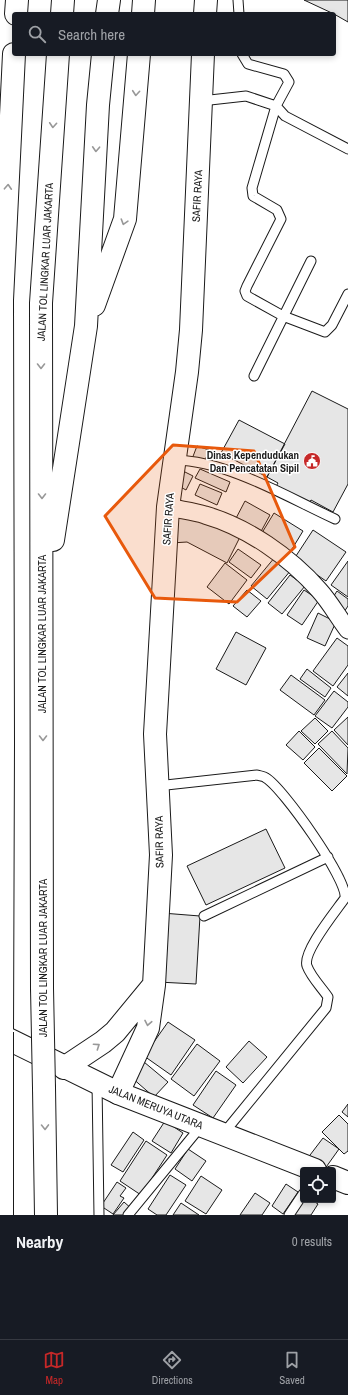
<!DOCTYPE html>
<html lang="en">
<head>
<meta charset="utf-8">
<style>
	:root { --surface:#171b24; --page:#20242c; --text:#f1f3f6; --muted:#9ea1a6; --line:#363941; --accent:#c62828 }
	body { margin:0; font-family:"Archivo Narrow",sans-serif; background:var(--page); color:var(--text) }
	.controls { position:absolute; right:12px; bottom:12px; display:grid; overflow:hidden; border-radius:4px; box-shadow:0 2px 6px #0003 }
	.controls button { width:36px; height:36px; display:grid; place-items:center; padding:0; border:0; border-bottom:1px solid var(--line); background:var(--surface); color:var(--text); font:20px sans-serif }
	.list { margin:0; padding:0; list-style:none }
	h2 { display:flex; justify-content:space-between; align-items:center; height:52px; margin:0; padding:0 16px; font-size:17px }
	h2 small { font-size:13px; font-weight:400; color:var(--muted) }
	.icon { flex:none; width:22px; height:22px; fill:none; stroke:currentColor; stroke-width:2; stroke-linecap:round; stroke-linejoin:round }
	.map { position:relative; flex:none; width:348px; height:1215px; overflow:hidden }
	.search { position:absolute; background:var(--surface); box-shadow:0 2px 6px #0003; left:12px; right:12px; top:12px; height:44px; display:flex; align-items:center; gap:10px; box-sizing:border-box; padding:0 14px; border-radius:4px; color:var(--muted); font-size:15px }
	.sheet { height:124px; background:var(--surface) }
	nav { display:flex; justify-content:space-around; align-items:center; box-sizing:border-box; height:56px; border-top:1px solid var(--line); background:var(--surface); font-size:11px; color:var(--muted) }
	nav a { display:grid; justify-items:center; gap:2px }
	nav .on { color:var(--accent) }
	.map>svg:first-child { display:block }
	.building { fill:#e6e6e6; stroke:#1a1a1a }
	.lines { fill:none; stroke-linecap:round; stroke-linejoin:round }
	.service-casing { stroke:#1a1a1a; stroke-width:11 }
	.minor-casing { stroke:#1a1a1a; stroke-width:19 }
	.tertiary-casing { stroke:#1a1a1a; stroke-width:24 }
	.secondary-casing { stroke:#1a1a1a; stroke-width:24 }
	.motorway-casing { stroke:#1a1a1a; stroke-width:24 }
	.service { stroke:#fff; stroke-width:9 }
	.minor { stroke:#fff; stroke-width:17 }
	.tertiary { stroke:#fff; stroke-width:22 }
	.secondary { stroke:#fff; stroke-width:22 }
	.motorway { stroke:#fff; stroke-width:22 }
	.motorway-bridge-casing { stroke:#1a1a1a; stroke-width:24; stroke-linecap:butt }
	.motorway-bridge { stroke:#fff; stroke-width:22 }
	.oneway { stroke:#989898 }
	.marked { fill:#e8590c; fill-opacity:0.2; stroke:#e8590c; stroke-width:3; stroke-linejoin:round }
	.labels { text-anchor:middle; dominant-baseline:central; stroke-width:3; stroke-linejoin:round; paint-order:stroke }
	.street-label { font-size:11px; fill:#1a1a1a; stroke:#fff }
	.poi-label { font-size:11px; font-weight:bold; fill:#1a1a1a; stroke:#fff; text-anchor:end }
</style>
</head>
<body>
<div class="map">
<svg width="348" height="1215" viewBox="0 0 348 1215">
	<rect width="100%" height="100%" fill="#fff"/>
	<path class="building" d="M304,0H348V22L334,14Z
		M312,391L348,409V484L333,512L311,500L308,505L275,488L278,483L267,477Z
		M239,420L285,444L267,477L221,453Z
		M197,446L209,450L204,463L192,459Z
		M179,469L193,476L186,490L173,483Z
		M200,469L230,482L226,492L195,478Z
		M200,484L222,493L217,505L195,495Z
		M245,501L270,515L258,537L233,524Z
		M274,513L303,531L289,554L260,536Z
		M200,516L240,537L227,563L187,542L171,543L170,517Z
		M313,530L346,552L326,581L294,559Z
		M238,549L261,565L251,578L229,562Z
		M275,557L291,570L267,599L251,586Z
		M348,561V597L331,585Z
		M225,563L247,580L229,604L207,587Z
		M290,575L305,586L282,614L268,603Z
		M247,590L261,601L247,617L233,606Z
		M304,590L319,600L302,625L287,615Z
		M337,591L348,599V606L344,612L330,602Z
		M318,613L336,622L325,646L307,638Z
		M236,632L266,648L246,685L216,669Z
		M337,638L348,646V665L333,686L313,671Z
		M307,669L331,688L325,697L300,679Z
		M348,673V696L337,687Z
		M291,675L325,700L314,715L280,690Z
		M334,691L348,702V707L332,728L315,716Z
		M348,717V745L334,730Z
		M315,718L328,731L315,744L301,731Z
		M299,731L315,747L303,760L286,745Z
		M332,731L348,748L347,774L318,744Z
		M319,748L347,776L332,791L304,763Z
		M266,829L285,868L206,905L187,866Z
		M162,913L200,916L196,984L158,982Z
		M168,1022L195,1040L171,1075L144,1056Z
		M249,1041L267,1057L243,1083L226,1067Z
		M197,1044L220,1061L194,1096L171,1079Z
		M144,1062L168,1082L154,1097L131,1077Z
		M216,1071L236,1085L213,1118L193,1105Z
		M348,1104V1117L342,1112Z
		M339,1115L348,1124V1151L344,1154L322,1132Z
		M165,1121L183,1133L171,1153L152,1141Z
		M133,1132L144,1140L123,1172L111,1165Z
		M323,1138L339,1149L324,1170L307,1159Z
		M146,1141L167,1155L141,1195L120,1181Z
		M188,1149L206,1161L192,1181L175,1169Z
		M170,1175L186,1185L166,1215H157L148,1209Z
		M201,1176L222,1190L206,1214L185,1201Z
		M117,1182L126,1188L120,1196L124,1198L113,1214L101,1206Z
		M286,1184L298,1192L283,1214L272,1206Z
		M255,1193L270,1203L262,1215H240Z
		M303,1200H312L318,1204L311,1215H292Z
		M124,1202L132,1209L126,1215H113Z
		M181,1203L199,1215H173Z"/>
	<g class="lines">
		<g class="service-casing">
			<path id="service" d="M238,0L239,14
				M242,54L248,64L284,74L289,82L276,106L285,116L348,149
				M201,101L246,96L276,106L252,188L253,196L277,210L281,219L247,286L245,291L247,296L283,316L325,332L332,325L348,294
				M254,376L311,261
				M175,460C228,461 287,497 335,519
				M157,786L257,775C260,776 264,776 266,778C283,788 348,880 345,898C336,911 302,952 307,966C311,977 322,988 328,997L326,1008L223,1134
				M204,916L328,857
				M97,1083L99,1215
				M128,1215L202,1125
				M289,1215L303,1194"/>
		</g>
		<g class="minor-casing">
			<path id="minor" d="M168,507C180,510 193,511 205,515C247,527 290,557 319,590C330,602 338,617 348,630"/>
		</g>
		<g class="tertiary-casing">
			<path id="tertiary" d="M205,14L206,0
				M64,1068L103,1042L115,1032L153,986
				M118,1093L148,1028L154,985L161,855L155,734L168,507L187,372L191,330L203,54"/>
		</g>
		<g class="secondary-casing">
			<path id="secondary" d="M0,1035L118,1093L315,1170
				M333,1177L348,1183"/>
		</g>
		<g class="motorway-casing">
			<path id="motorway" d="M16,14L17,0
				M62,14L63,0
				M107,14L109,0
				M143,14L144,0
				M94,305L125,219L139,54
				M53,540L86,326L98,105L103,54
				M42,988L41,303L58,54
				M2,1032L3,744L2,300L14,54
				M2,1087V1215
				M44,1088L46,1215"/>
		</g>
		<use href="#service" class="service"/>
		<use href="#minor" class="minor"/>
		<use href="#tertiary" class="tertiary"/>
		<use href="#secondary" class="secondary"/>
		<use href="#motorway" class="motorway"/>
		<g class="motorway-bridge-casing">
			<path id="motorway-bridge" d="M42,988L44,1088
				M2,1032V1087"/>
		</g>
		<use href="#motorway-bridge" class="motorway-bridge"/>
	</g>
	<defs><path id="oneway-chevron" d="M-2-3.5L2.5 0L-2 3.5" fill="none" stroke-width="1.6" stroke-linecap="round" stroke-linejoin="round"/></defs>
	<g class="oneway">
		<use href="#oneway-chevron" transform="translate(136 93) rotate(95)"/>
		<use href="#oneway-chevron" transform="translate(53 125) rotate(94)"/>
		<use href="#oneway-chevron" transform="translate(96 149) rotate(93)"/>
		<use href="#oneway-chevron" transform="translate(8 187) rotate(-87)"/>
		<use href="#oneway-chevron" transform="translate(124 222) rotate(107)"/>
		<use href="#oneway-chevron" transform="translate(41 366) rotate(90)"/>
		<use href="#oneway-chevron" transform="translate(42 496) rotate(90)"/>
		<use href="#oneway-chevron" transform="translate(43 738) rotate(90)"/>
		<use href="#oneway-chevron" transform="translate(148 1023) rotate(101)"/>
		<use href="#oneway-chevron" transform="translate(97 1046) rotate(-34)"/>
		<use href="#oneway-chevron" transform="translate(45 1127) rotate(89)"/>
	</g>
	<path class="marked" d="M173,445L254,451L295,547L237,602L155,598L105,516Z"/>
	<defs>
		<g id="civic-disc" transform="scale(0.9)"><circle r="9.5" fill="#c62828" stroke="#fff"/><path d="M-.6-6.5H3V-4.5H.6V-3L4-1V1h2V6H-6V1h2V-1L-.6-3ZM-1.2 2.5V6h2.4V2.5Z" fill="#fff"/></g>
	</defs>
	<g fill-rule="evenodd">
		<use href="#civic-disc" x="312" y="461"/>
	</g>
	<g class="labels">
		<g class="street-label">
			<text transform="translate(197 196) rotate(-87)">SAFIR RAYA</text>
			<text transform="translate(45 262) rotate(-87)">JALAN TOL LINGKAR LUAR JAKARTA</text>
			<text transform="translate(168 519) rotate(-86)">SAFIR RAYA</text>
			<text transform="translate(42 634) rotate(-90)">JALAN TOL LINGKAR LUAR JAKARTA</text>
			<text transform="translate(159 842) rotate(-91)">SAFIR RAYA</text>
			<text transform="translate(43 958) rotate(-90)">JALAN TOL LINGKAR LUAR JAKARTA</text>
			<text transform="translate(156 1107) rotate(22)">JALAN MERUYA UTARA</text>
		</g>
		<g class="poi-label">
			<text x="299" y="455">Dinas Kependudukan<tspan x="299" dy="13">Dan Pencatatan Sipil</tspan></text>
		</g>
	</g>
</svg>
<div class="controls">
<button><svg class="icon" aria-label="locate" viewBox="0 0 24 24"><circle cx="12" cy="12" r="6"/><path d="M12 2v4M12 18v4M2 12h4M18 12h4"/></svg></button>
</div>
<div class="search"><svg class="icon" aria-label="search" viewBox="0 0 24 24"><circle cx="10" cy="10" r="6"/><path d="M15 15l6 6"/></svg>Search here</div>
</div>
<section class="sheet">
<h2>Nearby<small>0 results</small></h2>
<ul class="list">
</ul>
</section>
<nav>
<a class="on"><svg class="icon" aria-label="map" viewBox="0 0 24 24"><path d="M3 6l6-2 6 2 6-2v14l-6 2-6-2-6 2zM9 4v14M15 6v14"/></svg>Map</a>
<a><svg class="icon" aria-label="directions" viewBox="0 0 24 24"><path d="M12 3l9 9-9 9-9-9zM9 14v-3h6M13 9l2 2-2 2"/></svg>Directions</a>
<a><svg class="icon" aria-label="saved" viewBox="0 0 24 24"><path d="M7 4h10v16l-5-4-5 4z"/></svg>Saved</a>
</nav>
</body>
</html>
